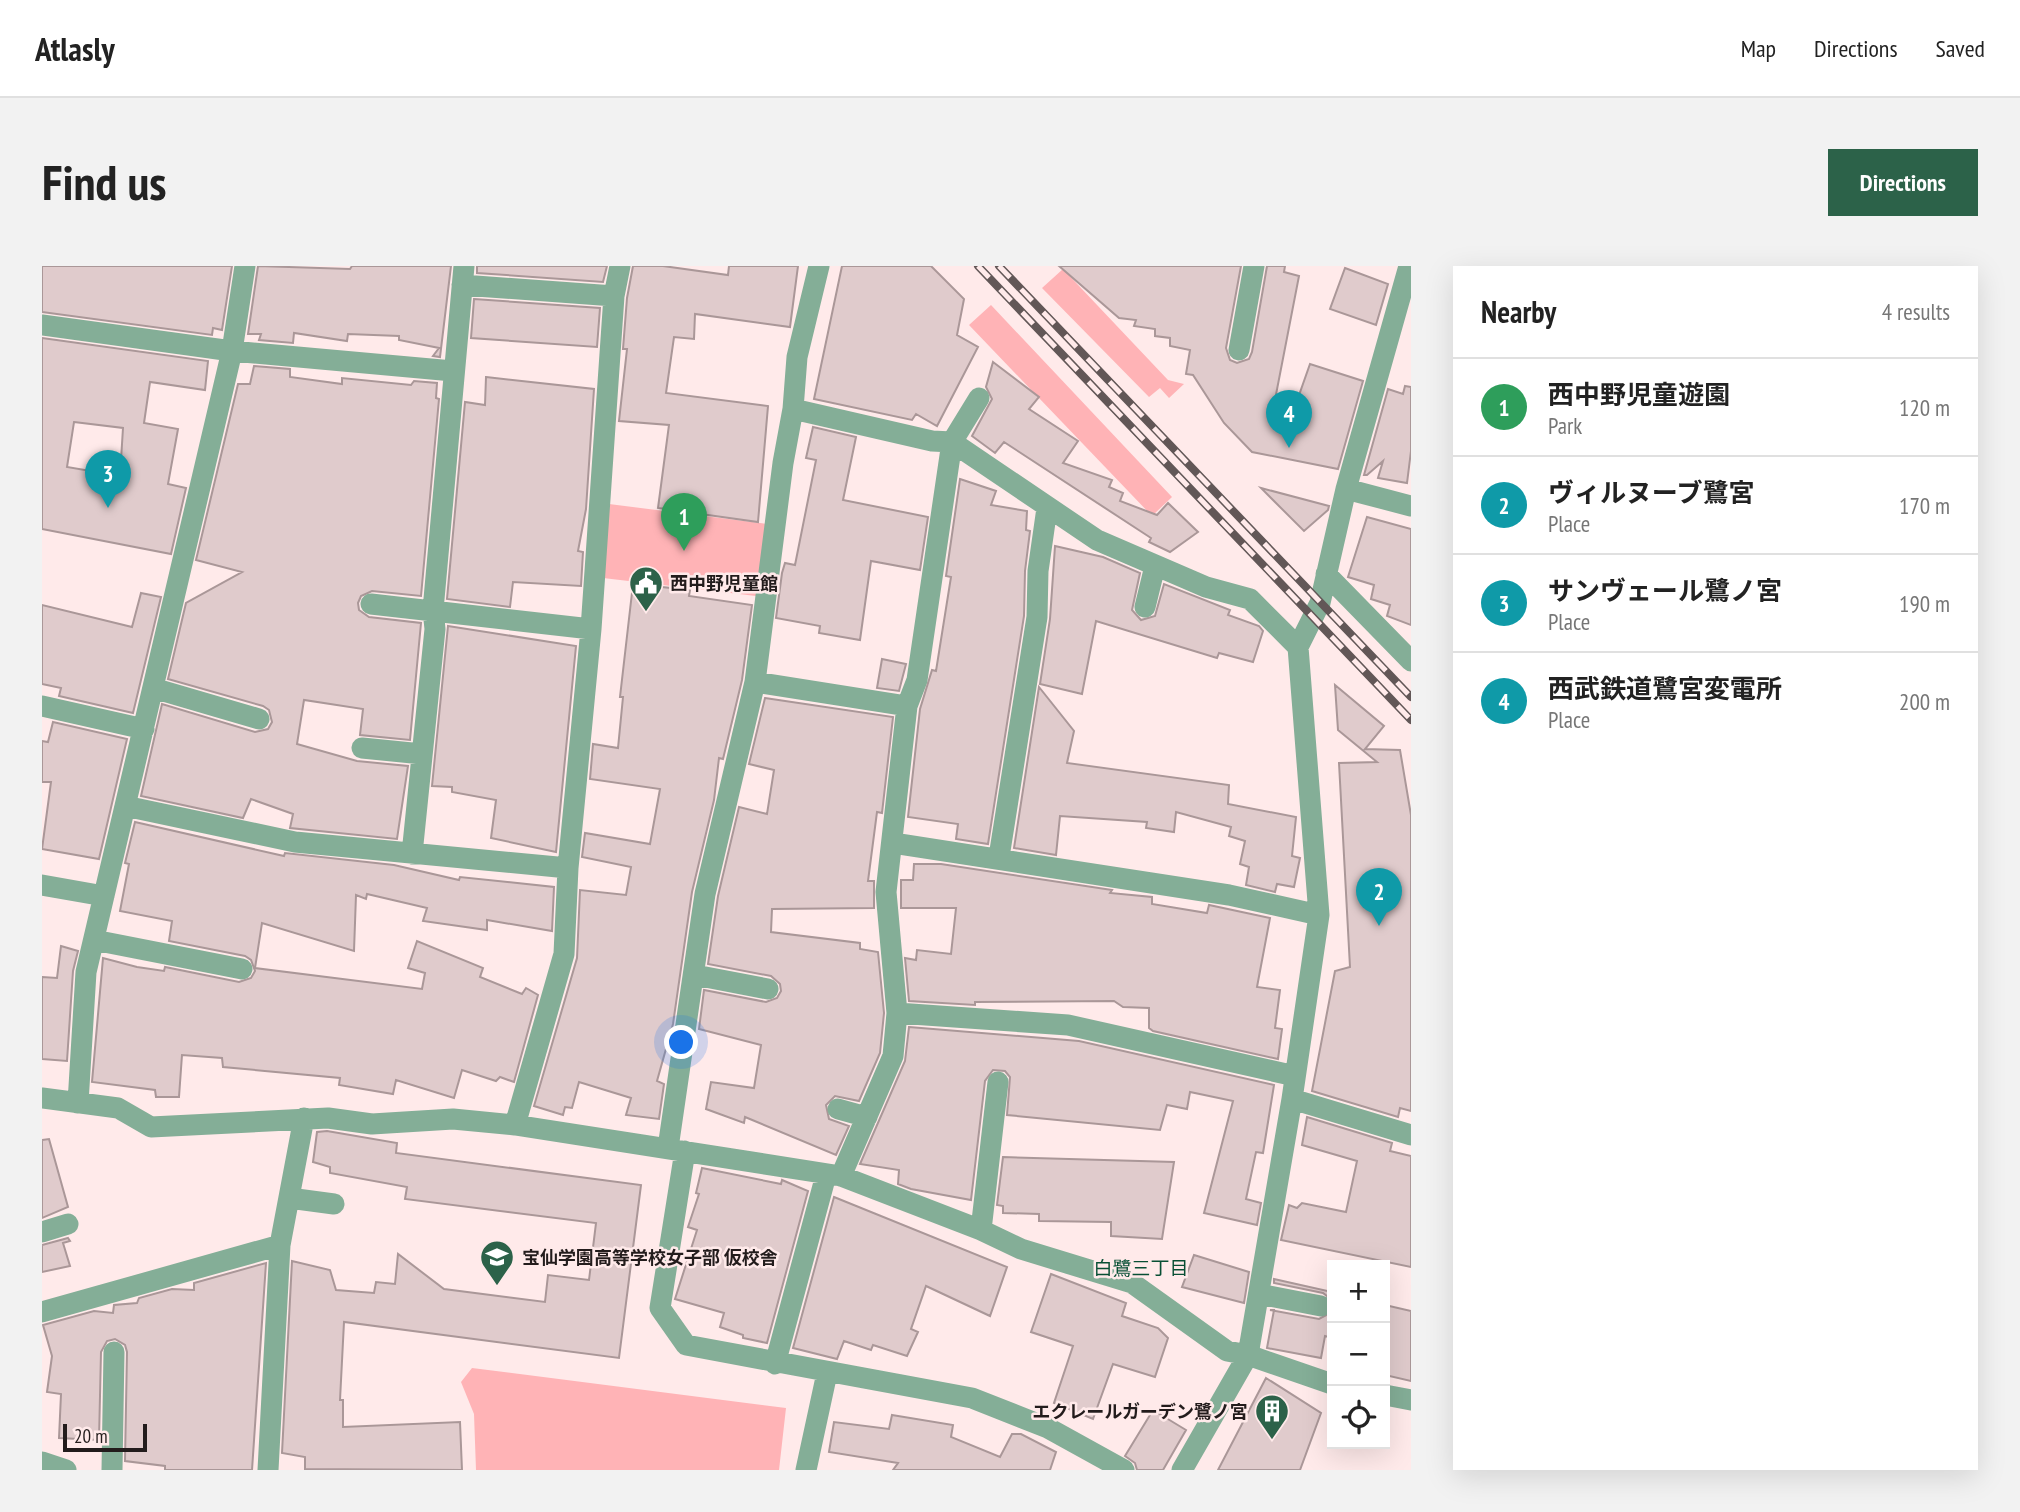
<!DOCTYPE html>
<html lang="en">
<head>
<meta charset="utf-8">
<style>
	:root { --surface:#fff; --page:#f2f2f2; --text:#222; --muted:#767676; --line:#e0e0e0; --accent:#2c6249 }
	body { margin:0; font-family:"PT Sans Narrow","Noto Sans JP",sans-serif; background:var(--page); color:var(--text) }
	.controls { position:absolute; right:21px; bottom:21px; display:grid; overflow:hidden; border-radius:0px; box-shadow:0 7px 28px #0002 }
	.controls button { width:63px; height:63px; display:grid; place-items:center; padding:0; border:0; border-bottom:2px solid var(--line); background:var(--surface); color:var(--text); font:35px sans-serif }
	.scale { position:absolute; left:21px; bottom:18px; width:84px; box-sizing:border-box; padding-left:7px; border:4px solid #231c1c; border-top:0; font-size:19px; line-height:24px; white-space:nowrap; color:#231c1c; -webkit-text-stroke:5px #ffeaea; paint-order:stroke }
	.you { position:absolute; left:640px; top:777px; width:24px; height:24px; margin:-18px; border:5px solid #fff; border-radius:50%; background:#1a73e8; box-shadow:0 0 0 10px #1a73e833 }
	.badge { display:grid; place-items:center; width:46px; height:46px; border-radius:50%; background:var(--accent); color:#fff; font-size:23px; font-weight:700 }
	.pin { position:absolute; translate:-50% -58px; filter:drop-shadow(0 2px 4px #0008) }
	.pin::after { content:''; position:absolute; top:37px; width:24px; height:21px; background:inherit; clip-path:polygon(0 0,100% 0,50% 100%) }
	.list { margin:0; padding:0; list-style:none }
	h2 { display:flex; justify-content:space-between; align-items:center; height:91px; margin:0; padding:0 28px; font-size:30px }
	h2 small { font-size:23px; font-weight:400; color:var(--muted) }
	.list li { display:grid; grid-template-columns:46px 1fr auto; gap:21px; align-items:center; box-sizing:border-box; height:98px; padding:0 28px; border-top:2px solid var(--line) }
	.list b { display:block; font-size:26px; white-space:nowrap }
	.list p { margin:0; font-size:23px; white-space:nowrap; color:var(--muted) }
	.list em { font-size:23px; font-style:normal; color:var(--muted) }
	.icon { flex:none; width:38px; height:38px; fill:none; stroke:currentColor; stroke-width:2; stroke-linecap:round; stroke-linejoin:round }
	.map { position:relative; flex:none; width:1369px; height:1204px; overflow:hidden; border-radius:0px }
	header { display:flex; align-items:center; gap:42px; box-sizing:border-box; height:98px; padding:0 35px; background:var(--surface); border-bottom:2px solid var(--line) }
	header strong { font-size:33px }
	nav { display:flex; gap:38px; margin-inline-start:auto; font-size:24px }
	.intro { display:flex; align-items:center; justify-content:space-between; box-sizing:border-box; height:168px; padding:0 42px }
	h1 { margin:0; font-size:49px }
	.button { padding:18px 32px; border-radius:0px; background:var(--accent); color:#fff; font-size:24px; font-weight:700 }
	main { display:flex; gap:42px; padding:0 42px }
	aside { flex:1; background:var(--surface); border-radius:0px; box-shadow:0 7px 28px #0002 }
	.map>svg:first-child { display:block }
	.green { fill:#ffb3b6 }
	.building { fill:#e0cbcc; stroke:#aa9798; stroke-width:2; fill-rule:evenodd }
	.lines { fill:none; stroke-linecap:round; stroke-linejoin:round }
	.minor { stroke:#84ae97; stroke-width:21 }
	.rail-casing { stroke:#625757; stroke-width:8 }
	.rail { stroke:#ffeaea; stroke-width:5; stroke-dasharray:16; stroke-linecap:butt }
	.labels { text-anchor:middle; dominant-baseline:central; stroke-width:5; stroke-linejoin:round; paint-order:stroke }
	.poi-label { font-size:18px; font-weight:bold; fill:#231c1c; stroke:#ffeaea; text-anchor:start }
	.neighbourhood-label { font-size:19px; fill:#084f34; stroke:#ffeaea }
</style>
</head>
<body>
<header>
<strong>Atlasly</strong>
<nav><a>Map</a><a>Directions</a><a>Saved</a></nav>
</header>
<div class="intro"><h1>Find us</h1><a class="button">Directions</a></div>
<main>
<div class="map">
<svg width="1369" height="1204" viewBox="0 0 1369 1204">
	<rect width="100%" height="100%" fill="#ffeaea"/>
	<path class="green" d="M1021,3L1126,114L1142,118L1127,132L1118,122L1107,131L1000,22Z
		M949,39L1130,231L1110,250L927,59Z
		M567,238L725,258L714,330L561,312Z
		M430,1102L744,1142L737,1204H434L432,1148L419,1116Z"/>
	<path class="building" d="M0,0H190L180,64L171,62L170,69L0,46Z
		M216,0L308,3L310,0H409L398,91L391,90L397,82L357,74V70L306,68L305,75L252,67L251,77L217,74L219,68H206Z
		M435,0H565L561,16L435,7Z
		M591,0H621L686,9L687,0H756L748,61L653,48L652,73L632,71L624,127L726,140L716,256L616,242L627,159L577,155L585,83H581L585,32Z
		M800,0H889L922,33L915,69L936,81L895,160L874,148L870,154L772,133Z
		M1017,0H1199L1184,82L1188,94L1195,97L1207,93L1210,86L1225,0H1243L1242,6L1257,10L1231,144L1250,149L1268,98L1321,115L1296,203L1210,186L1182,157L1151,109L1144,108L1148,84L1128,80V72L1113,70V63L1092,60L1094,54L1077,52Z
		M1303,2L1346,18L1334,59L1288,43Z
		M432,33L558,42L555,81L429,72Z
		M0,72L166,95L163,124L108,116L102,157L136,163L126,218L144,222L129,288L0,263ZM32,156L81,162L78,210L25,201Z
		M951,96L997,131L987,143L1036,175L1021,197L1070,214L1067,221L1081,227L1078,235L1115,249L1126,237L1156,266L1128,286L1107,276L1109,272L962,176L953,187L930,170L950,133L944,121Z
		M212,100L248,103V111L300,118V112L369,119L372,115L395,117L394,132L397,133L379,330L330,325L319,330L316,337L317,344L327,351L379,357L368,474L318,469L321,443L262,434L255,478L315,495L366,500L355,573L248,562L251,548L209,533L201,552L99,530L120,438L213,466L226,463L230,456L227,444L221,440L126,413L144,337L200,306L154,294L196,118H208Z
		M444,111L552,123L544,243L536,285L541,286L539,320L471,316L468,341L405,333L423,136L443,139Z
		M1363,120L1369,121V185L1365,217L1336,212L1341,195L1325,209H1322L1346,123L1361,128Z
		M771,161L814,171L801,234L886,251L878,304L829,295L818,374L777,367L778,360L734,352L740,307L743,297L753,299L774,194L764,192Z
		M918,213L954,225L949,239L985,245L984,264L988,265L983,305L982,350L946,578L914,573L916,558L866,551L878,443L890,404L894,405L909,311L904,310Z
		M1219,222L1287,240L1286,244L1262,265Z
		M1325,251L1369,263V359L1345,350L1348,339L1329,333L1332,319L1306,311Z
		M1013,280L1061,291L1098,307L1090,344L1099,354L1113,350L1122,318L1188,344L1186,349L1217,360L1221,365L1211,396L1177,387L1175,392L1054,355L1040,428L998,418L1008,353Z
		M591,318L648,324L647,330L710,339L700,414L681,493L677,492L672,534L650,626L631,758L615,815L622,818L617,853L584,849L589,832L537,816L530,842L523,841L521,849L492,840L535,692L538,624L584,629L589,601L540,591L543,567L608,578L618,523L548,513L551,478L576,482L581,431H578Z
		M99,327L119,331L91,447L17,430L19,422L0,418V339L90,361Z
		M406,360L534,380L514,586L449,572L454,534L410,526V521L390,520Z
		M840,393L864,398L857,425L835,422Z
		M1293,419L1342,460L1323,483L1358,484L1369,549V845L1358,842L1356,851L1270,825L1293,705L1308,701L1297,497L1335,496L1296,464Z
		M997,421L1032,465L1025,497L1187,519L1186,538L1254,551L1250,590L1258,592L1252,621L1235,618L1233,626L1204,619L1207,601L1198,598L1203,575L1187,570L1189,561L1134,546L1132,566L1104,562L1105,556L1018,550L1014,589L972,582Z
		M723,432L851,451L840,547L835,546L826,615H832V642L730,643L729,666L818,677V683L836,686L842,747L838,787L817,835L793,830L784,839L787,853L807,860L794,889L703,851L702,857L664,843L669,816L712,822L719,779L657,763L662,724L724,736L735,732L739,725L738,718L729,710L666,698L676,630L697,541L725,548L732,504L707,498Z
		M11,456L85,473L57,593L0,583L9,516H0V475L6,476Z
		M93,556L242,590L243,587L352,599L417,614L418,611L512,621L510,665L445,654V664L381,655L385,642L325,628L324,633L314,629L312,685L220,657L213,702L380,723L383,707L366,702L375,675L441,702L438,711L480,728L484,722L496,729L472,816L458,811L454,815L420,804L412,832L354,814L351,828L297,819L298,812L181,801L180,792L140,789L137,831H114L113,824L50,816L61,692L95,701L122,705L123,701L197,716L209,712L213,705L209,694L203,690L127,675L130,655L78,645L87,598L83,597Z
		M872,598H899L1070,624L1068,627L1110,631V638L1165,647L1167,639L1228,652L1215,721L1238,724L1233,762L1240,763L1236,793L1111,765L1107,762V742L1081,741L1072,735L933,736V739L867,735L863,692L874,694L875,684L909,688L914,642H859V614H871Z
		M19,680L36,685L31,705L25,795L0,793V711L15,712Z
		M867,761L1037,775L1232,819L1221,887L1214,886L1204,933L1219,937L1215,959L1162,947L1191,835L1148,826L1145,843L1125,839L1118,864L965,849L968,811L963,805L951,804L943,815L929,934L869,923L856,918L857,904L818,898L863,795Z
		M1265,851L1350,877L1348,885L1369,890V1001L1239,974L1247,939L1255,942L1260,937L1304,946L1315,895L1260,879Z
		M285,865L355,877L354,887L599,919L577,1092L302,1056L298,1134H301V1161L418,1156L420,1204L263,1203V1191L240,1187L250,995L288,1004L294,1024L332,1027L334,1016L353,1018L356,988L402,1023L503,1036L506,1009L547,1014L554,957L363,933L365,921L288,907V901L271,896L275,866Z
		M7,873L26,941L0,952V874Z
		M961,891L1132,896L1120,973L1069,970V956L997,955V948L961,947V940L955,939Z
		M660,902L739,918L740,914L766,925L725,1077L701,1072V1069L678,1061L682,1047L633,1033L655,964L646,961L657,928L654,927Z
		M792,931L965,1001L948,1050L884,1020L869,1063L876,1066L865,1090L831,1079L829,1084L802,1075L795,1093L751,1082Z
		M26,972L28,975L21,977L28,1000L0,1006V979Z
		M1152,989L1207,1006L1202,1037L1140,1021Z
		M224,997L210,1204H123V1200L83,1195L85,1086L83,1079L73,1073L65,1075L59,1086L57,1174L17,1172L19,1128L5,1126L10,1090L1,1059L52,1045L71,1047L72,1039L95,1037L97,1032L130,1023L152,1024V1017Z
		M1009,1008L1084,1037L1080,1050L1116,1062L1126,1072L1113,1111L1071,1098L1051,1153L1012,1137L1031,1080L989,1066Z
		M1232,1013L1290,1026V1034L1281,1027L1232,1017Z
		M1343,1039L1369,1045V1115L1343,1109Z
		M1228,1044L1277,1053L1290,1046V1072L1283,1070L1279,1092L1225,1082L1232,1044Z
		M1224,1112L1279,1147L1258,1204H1176Z
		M1111,1144L1144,1164L1121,1204H1095L1093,1197L1083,1190Z
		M850,1149L911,1159L909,1171L958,1191L970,1168H979L1014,1186L1008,1204H851L856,1197L787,1186L792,1156L847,1163Z"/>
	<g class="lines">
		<path class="minor" d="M420,19L572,30
			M0,59L190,85L411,105
			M1197,84L1212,0
			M751,143L890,175L910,176L1055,274L1164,321L1208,333L1256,381
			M1304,223L1369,240
			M1284,308L1369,395
			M329,338L549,363
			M1103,341L1113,300
			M713,416L865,440
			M111,422L217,453
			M0,440L102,463
			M320,482L380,488
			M83,540L253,576L526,602
			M851,577L1187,629L1277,649
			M370,588L393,363L391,344L422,0
			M957,591L995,351L996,305L1005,242
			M0,619L62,630
			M52,674L200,703
			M653,709L726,723
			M855,747L1026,759L1253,810
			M0,832L76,842L109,861L286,852L330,858L411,853L473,859L799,910L939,964L979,983L1090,1017L1185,1085L1206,1089L1290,1118
			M1250,833L1369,869
			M36,837L44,706L190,85L203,0
			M796,843L825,851
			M473,859L522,688L526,602L549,363L572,30L578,0
			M626,882L663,628L713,416L741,197L751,143L755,91L777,0
			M643,885L618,1042L644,1079L930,1132L1006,1162L1082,1204
			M799,910L851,790L855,747L844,626L865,440L875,414L910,176L937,132
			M247,932L292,938
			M939,964L956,816
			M0,966L26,958
			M1217,1028L1279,1040
			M0,1046L238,979
			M733,1098L784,909
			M1343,1129L1369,1134
			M0,1196L24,1204
			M70,1204L72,1086
			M226,1204L238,979L262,852
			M764,1204L785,1107
			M1140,1204L1206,1089L1250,833L1277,649L1256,381L1278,337L1304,223L1367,0"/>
		<g class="rail-casing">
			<path id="rail" d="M936,0L1369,454
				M957,0L1369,431"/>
		</g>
		<use href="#rail" class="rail"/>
	</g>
	<defs>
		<g id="civic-pin" transform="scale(1.75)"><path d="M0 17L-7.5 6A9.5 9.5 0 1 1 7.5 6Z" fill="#2c6249" stroke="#ffeaea"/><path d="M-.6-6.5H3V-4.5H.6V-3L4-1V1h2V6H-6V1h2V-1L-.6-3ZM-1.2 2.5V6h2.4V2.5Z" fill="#fff"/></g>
		<g id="school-pin" transform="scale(1.75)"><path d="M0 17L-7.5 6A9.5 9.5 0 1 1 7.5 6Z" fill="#2c6249" stroke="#ffeaea"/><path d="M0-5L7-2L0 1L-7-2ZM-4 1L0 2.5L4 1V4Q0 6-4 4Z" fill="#fff"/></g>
		<g id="building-pin" transform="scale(1.75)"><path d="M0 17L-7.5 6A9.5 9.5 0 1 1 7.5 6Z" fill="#2c6249" stroke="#ffeaea"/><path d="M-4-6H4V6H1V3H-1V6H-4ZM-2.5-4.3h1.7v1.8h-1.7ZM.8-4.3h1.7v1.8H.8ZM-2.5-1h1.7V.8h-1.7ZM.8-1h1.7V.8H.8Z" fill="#fff"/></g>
	</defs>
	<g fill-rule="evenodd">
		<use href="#civic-pin" x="604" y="317"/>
		<use href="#school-pin" x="455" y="991"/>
		<use href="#building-pin" x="1230" y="1145"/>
	</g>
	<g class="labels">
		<g class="poi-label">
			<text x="628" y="317">西中野児童館</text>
			<text x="480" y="991">宝仙学園高等学校女子部 仮校舎</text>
			<text x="1206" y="1145" text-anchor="end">エクレールガーデン鷺ノ宮</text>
		</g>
		<g class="neighbourhood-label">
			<text x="1099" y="1002">白鷺三丁目</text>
		</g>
	</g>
</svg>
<div class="controls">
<button>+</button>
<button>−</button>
<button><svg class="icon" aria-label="locate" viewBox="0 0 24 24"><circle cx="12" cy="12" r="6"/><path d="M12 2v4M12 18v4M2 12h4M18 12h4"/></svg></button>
</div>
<div class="scale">20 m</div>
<div class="you"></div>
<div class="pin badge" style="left:642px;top:285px;background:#2e9e5b">1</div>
<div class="pin badge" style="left:1337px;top:660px;background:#0f9aa8">2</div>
<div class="pin badge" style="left:66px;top:242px;background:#0f9aa8">3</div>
<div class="pin badge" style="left:1247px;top:182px;background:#0f9aa8">4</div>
</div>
<aside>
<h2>Nearby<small>4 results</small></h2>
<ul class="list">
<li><span class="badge" style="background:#2e9e5b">1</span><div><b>西中野児童遊園</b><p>Park</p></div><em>120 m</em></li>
<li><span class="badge" style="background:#0f9aa8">2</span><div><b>ヴィルヌーブ鷺宮</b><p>Place</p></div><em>170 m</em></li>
<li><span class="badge" style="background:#0f9aa8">3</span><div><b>サンヴェール鷺ノ宮</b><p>Place</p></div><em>190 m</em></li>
<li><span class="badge" style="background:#0f9aa8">4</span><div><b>西武鉄道鷺宮変電所</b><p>Place</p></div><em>200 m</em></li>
</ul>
</aside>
</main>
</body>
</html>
